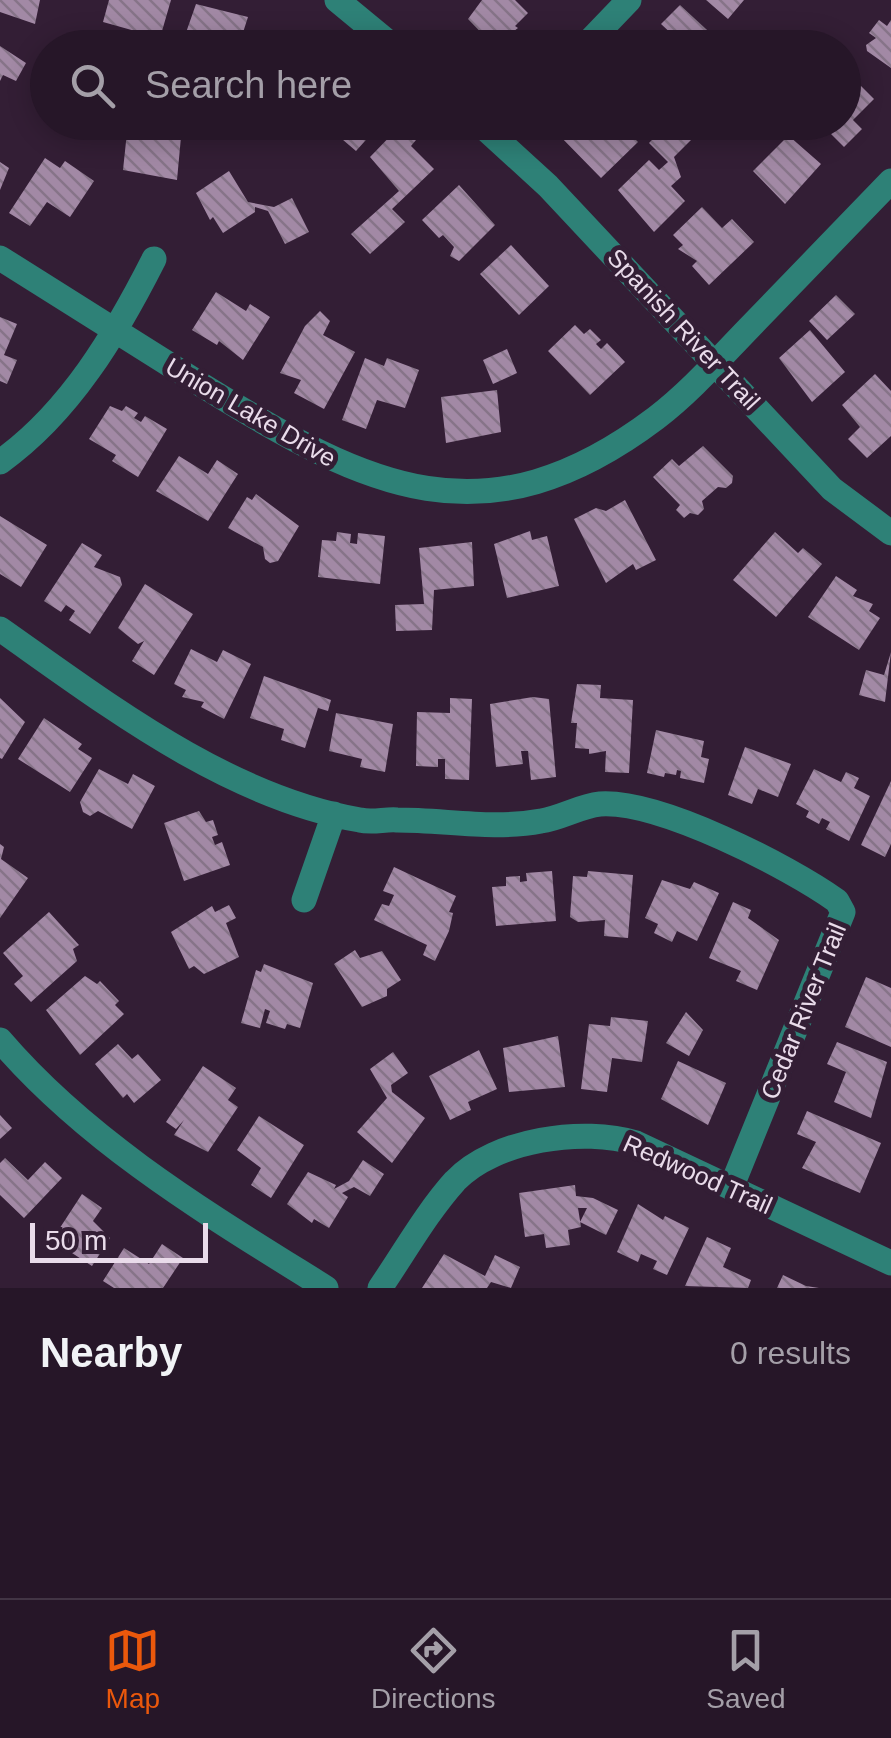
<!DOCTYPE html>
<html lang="en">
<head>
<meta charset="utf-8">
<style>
	:root { --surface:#261628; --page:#2e1f30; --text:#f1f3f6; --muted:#a49fa8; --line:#423545; --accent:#ea580c }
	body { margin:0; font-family:Helvetica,sans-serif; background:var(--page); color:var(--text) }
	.scale { position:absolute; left:30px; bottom:25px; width:178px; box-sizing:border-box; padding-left:10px; border:5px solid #e9dbea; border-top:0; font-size:28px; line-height:35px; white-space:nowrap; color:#e9dbea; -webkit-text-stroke:8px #331e35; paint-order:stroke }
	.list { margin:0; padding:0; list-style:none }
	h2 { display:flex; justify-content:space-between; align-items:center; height:130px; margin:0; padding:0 40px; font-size:42px }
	h2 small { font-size:32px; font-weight:400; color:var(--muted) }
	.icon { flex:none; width:55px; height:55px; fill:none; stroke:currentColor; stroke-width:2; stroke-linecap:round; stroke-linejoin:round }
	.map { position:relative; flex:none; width:891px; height:1288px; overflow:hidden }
	.search { position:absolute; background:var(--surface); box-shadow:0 5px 25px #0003; left:30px; right:30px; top:30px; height:110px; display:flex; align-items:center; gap:25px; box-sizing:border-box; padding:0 35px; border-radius:55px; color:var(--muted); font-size:38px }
	.sheet { height:310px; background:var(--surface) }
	nav { display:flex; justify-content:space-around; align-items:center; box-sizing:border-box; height:140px; border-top:2px solid var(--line); background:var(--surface); font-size:28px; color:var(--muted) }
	nav a { display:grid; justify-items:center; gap:5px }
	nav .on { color:var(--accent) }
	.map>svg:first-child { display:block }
	.building { fill:url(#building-back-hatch) }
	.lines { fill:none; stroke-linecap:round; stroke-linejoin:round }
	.minor { stroke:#2e8177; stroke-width:25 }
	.labels { text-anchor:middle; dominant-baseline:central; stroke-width:10; stroke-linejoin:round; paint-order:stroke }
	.street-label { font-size:25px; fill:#e9dbea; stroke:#331e35 }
</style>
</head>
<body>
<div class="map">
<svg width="891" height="1288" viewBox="0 0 891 1288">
	<defs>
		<pattern id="building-back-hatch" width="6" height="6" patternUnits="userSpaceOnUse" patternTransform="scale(2.5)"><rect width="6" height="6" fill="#a289a5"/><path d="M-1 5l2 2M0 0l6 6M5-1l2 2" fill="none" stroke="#867488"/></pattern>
	</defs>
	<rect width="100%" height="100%" fill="#331e35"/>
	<path class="building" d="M0,0H40L35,24L0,12Z
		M109,0H171L160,38L103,22Z
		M482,0H515L528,13L515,26L518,28L494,46L468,19Z
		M706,0H744L728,19Z
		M196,4L248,17L238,48L182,44Z
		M680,5L720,42L723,48H670L675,37L661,24Z
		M879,20L887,26L891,20V68L867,51L866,45L876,38L869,33Z
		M0,46L26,63L16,81L3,75L0,81Z
		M844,69L874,99L853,120L862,129L844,147L819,122H844Z
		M94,122H135L128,125L181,137L177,180L123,170L127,132L122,129L100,137Z
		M322,122H382L356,151Z
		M565,122H642L646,126L634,138L638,142L601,178L556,132Z
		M669,122L691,140L674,157L681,177L671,186L685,201L654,232L618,190L649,160L659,170L668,162L649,143Z
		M760,122H786L781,129L821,164L785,204L753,171L784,140Z
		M401,125L416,140L411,146L434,169L392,209L405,222L370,254L351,234L399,191L370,157Z
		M45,158L60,168L65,161L94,181L70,217L47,202L30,226L9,213Z
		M0,162L9,168L0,190Z
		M229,171L248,202L274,207L292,198L309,232L285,244L268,211L255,207V212L223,233L213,217L210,220L196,193Z
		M459,185L495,225L459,261L450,256L454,247L443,235L439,238L422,220Z
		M702,207L722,228L732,219L754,242L709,285L692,266L697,261L678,249L683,245L673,235Z
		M511,245L549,286L519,315L480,274Z
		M216,292L246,311L250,304L270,317L243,360L219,341L217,345L192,330Z
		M836,295L855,314L827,340L809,321Z
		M320,311L330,321L323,335L355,352L324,409L294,393L301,380L280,373L305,326Z
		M0,317L17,324L4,355L17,360L7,384L0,381Z
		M575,325L584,334L590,329L601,340L596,344L601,349L607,343L625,362L590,395L548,351Z
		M810,330L845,372L812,402L779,358Z
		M507,349L517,373L493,384L483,360Z
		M365,358L384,366L387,358L419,370L405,408L377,400L366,429L342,420Z
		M875,374L891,391V436L867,458L848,439L860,427L842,405Z
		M497,390L501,432L446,443L441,397Z
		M110,406L122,411L126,406L138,413L134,418L141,422L145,416L167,429L138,477L112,461L116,455L89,439Z
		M703,446L733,476L732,483L726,488L718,487L702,501L704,509L698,515L690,513L684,518L676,510L680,505L653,477L672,459L679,466Z
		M179,456L208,474L217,460L238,474L208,521L156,491Z
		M256,494L299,526L278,561L270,563L265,559L263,547L228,528L247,497L252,500Z
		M625,500L656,560L636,570L633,564L606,583L574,519L596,508L606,511Z
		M0,516L47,545L21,587L0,574Z
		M530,531L532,540L547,536L559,586L507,598L494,544Z
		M337,532L351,534L350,543L357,544L358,533L385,536L380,584L318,577L322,540L336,541Z
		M775,532L798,553L803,548L822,564L776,617L733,580Z
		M472,542L474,586L434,590L432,630L396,631L395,605L424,604L419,548Z
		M82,543L102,555L94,567L120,577L122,585L90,634L69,620L75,611L66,605L61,612L44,601Z
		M836,576L857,590L853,596L873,604L869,611L880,618L859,650L808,617Z
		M145,584L193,614L154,675L132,661L144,641L138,644L118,628Z
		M191,649L217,662L223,650L251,664L224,719L201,707L204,702L182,697L186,690L174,684Z
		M891,652L885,702L859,695L866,670L884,675Z
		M264,676L331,700L328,711L318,708L305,748L281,740L284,729L250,718Z
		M577,684L601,685L600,698L633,700L629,773L605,772L606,751L589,754V749L575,748L577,723H571Z
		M533,697L549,699L556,777L531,780L528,751H521L523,764L496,767L490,704Z
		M0,698L25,722L2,759L0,758Z
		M450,698L472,699L469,780L445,779V759H438V767L416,766L417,712L450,713Z
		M336,713L393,724L385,772L360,767L362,759L329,751Z
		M44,718L82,744L78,749L92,758L70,792L18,759Z
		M656,730L704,741L701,757L709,759L704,783L680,778L681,771L677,770L676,775L665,773L664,777L647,773Z
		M745,747L791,764L778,797L758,789L752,804L728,795Z
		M99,769L128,784L133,774L155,786L132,829L98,811L90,816L83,812L80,802Z
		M814,769L841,782L846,772L859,778L854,788L870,796L849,841L826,829L830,822L822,818L819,824L806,817L809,811L796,804Z
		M891,781V844L885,857L861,845Z
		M199,811L206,822L213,820L218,835L212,837L215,845L222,842L230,865L184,881L164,823Z
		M0,844L4,847L1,859L28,878L0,918Z
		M394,867L456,896L449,912L453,913L449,931L435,961L423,955L427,945L374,920L382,904L389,906L394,895L383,891Z
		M552,871L556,921L496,926L492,887L506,886V877L520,876V882L527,881L526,873Z
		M588,871L633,875L628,938L604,936L605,920L578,922L570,917L573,876L587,877Z
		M662,880L690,889L694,882L719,893L697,941L677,931L672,942L654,933L658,924L645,918Z
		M733,902L751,910L748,918L779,940L757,990L736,981L741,971L709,958Z
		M229,905L236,918L226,923L239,957L204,974L194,966L189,969L171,932L212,906L215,912Z
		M49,912L79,945L73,949L77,961L31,1002L14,984L23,976L3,953Z
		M355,950L360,958L382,951L401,980L387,989V996L362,1007L334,964Z
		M264,964L313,983L300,1028L287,1024L285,1029L266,1023L270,1011L265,1009L260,1028L241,1023L256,970L261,972Z
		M85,976L97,984L100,981L119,1001L115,1005L124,1014L80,1055L46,1010Z
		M866,977L891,988V1047L845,1027Z
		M686,1012L703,1030L689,1056L666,1043Z
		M611,1017L648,1021L642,1062L612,1058L607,1092L581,1089L589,1024L610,1026Z
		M558,1036L565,1087L509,1092L503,1048Z
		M837,1042L887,1062L871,1118L834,1102L846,1072L827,1064Z
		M118,1044L132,1059L138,1054L161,1080L134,1103L127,1094L123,1098L95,1064Z
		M479,1050L497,1089L468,1102L471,1110L450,1120L429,1076Z
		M393,1052L408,1073L391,1085L392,1092L425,1118L392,1163L357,1132L387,1098L370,1069Z
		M678,1061L726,1083L708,1125L661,1099Z
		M203,1066L236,1088L228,1100L238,1107L208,1152L174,1135L184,1120L176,1129L166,1122Z
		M807,1111L881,1143L860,1193L802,1168L816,1142L797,1134Z
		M0,1115L12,1128L0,1139Z
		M259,1116L304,1145L271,1198L251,1185L261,1168L237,1150Z
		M5,1158L28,1180L45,1162L62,1178L24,1218L0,1195V1163Z
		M363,1160L384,1174L370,1196L354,1187L342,1193L348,1197L329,1228L314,1219L312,1223L287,1204L308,1172L336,1185L334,1189L349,1181Z
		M575,1185L576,1196L593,1198L618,1210L606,1235L580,1222L587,1208H578L581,1227L568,1230L570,1245L546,1248L544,1234L525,1237L519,1193Z
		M82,1194L102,1208L93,1221L110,1238L92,1266L52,1240Z
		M638,1204L663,1220L665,1216L689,1228L667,1275L653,1269L657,1261L641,1254L638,1262L617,1252Z
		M707,1237L731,1248L723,1267L751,1280L748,1288L685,1286Z
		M162,1244L183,1258L163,1288H114L103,1281L124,1248L149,1264Z
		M444,1254L485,1276L495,1255L520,1267L511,1288L491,1282L487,1288H422Z
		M783,1275L806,1286L819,1288H777Z"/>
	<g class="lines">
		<path class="minor" d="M337,0L395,48
			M583,48L629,0
			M478,122L548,186L832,489L891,533
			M0,258C68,301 137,344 205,387C367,487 485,547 656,418C690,392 719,359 749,328C796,279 844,230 891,181
			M0,462C70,412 116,334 154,259
			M0,629C108,705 227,797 360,820C372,823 385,819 397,820C446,820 493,830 541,821C561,818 580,806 600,804C659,800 788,866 837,901L843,912L731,1188
			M304,900L334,814
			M0,1040C89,1144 211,1216 326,1288
			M380,1288C404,1253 427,1212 455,1181C495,1139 584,1127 636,1143L891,1263"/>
	</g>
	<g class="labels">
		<g class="street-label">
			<text transform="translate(684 329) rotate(47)">Spanish River Trail</text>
			<text transform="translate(251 412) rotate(30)">Union Lake Drive</text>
			<text transform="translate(803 1011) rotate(-68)">Cedar River Trail</text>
			<text transform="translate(698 1174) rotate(24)">Redwood Trail</text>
		</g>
	</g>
</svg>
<div class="scale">50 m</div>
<div class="search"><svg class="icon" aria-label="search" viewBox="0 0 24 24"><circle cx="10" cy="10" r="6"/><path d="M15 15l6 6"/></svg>Search here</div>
</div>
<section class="sheet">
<h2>Nearby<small>0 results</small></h2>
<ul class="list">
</ul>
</section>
<nav>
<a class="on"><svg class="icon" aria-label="map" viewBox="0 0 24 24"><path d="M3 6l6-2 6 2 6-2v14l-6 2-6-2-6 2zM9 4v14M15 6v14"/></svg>Map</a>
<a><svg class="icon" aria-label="directions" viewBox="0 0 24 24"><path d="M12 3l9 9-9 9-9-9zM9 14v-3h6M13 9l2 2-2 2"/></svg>Directions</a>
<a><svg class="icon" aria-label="saved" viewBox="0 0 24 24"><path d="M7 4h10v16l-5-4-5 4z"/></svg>Saved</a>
</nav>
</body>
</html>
